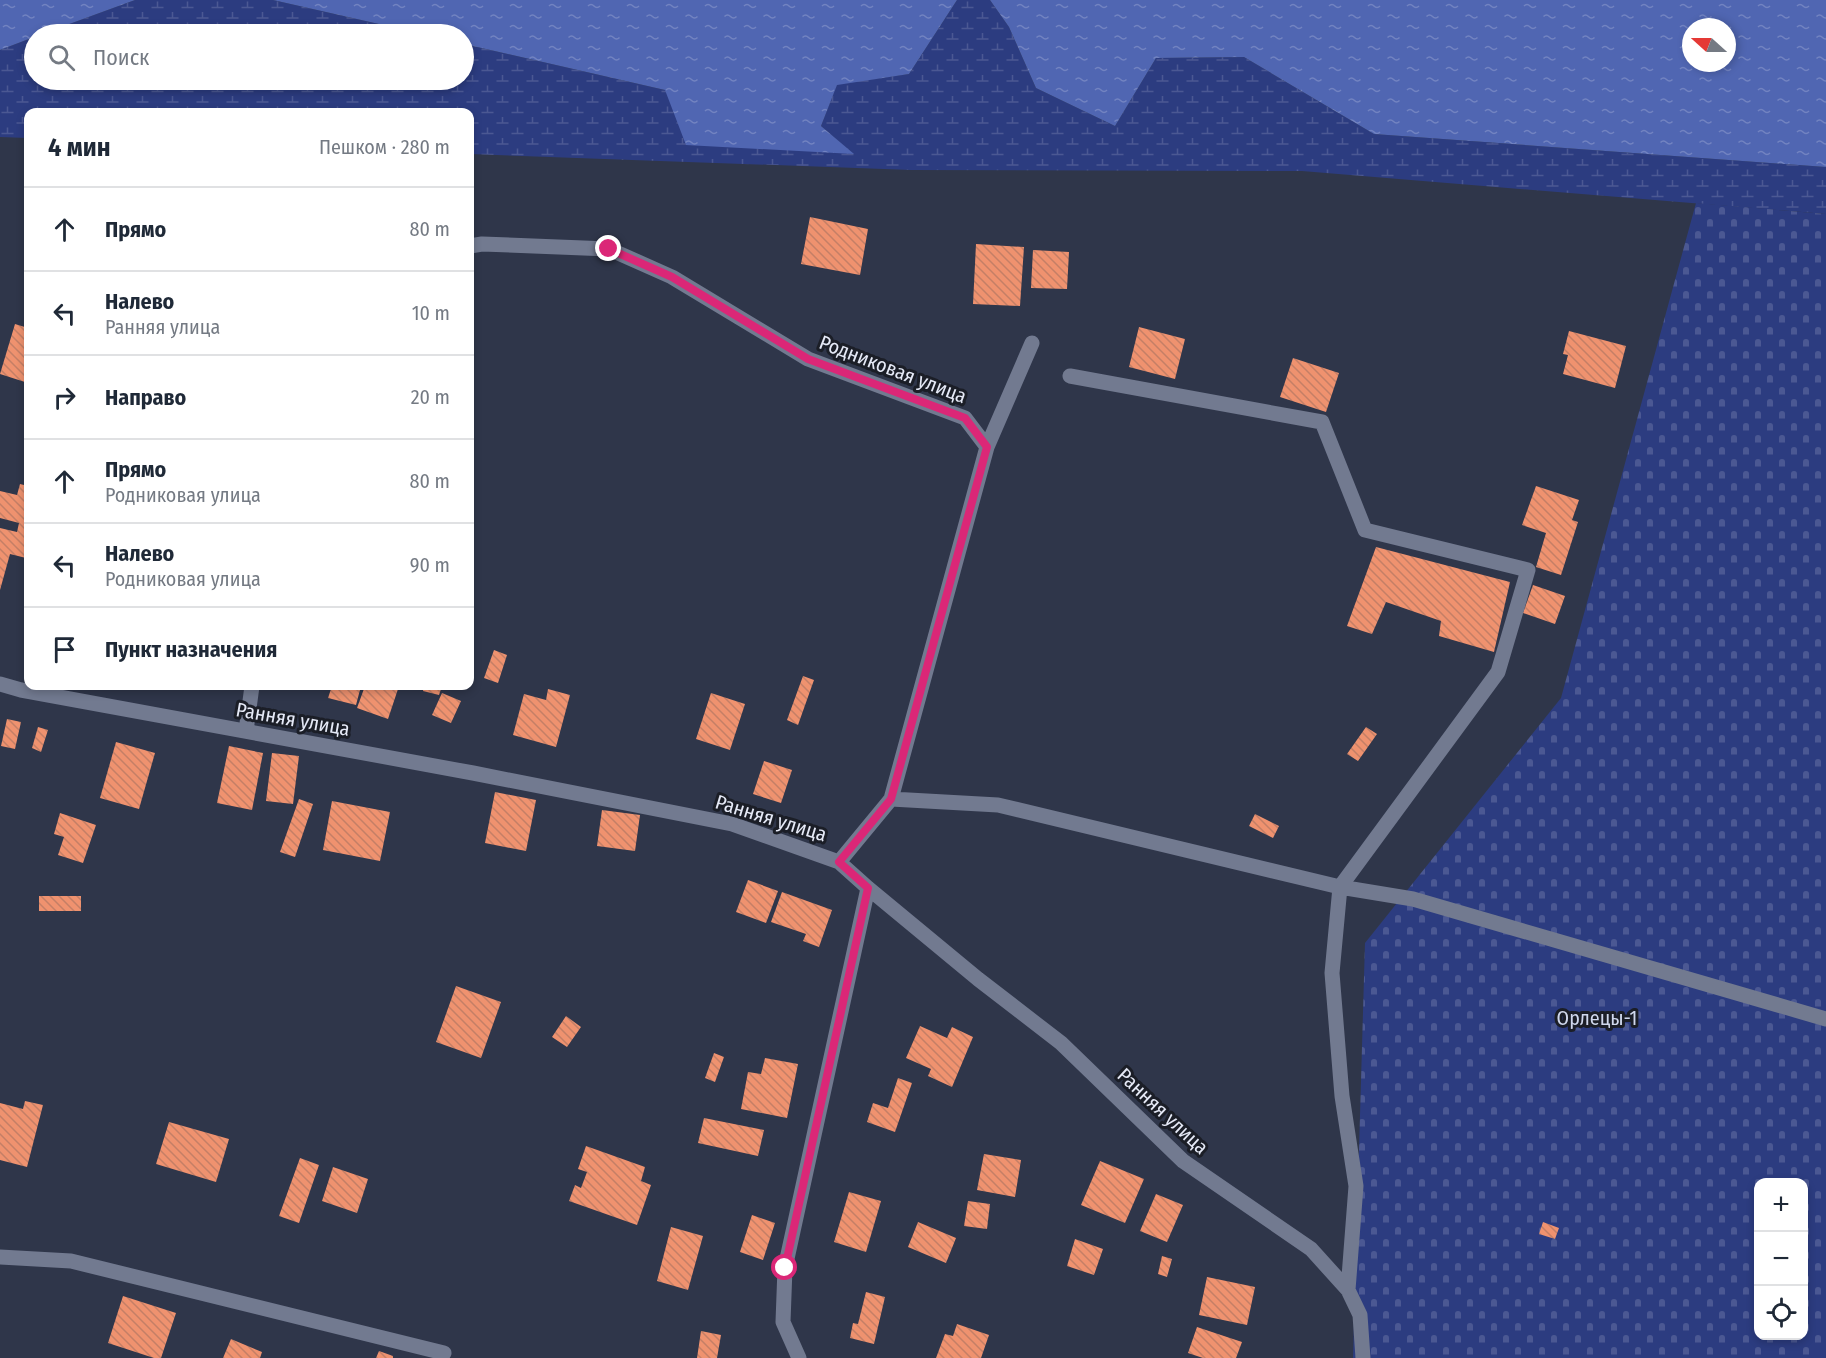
<!DOCTYPE html>
<html lang="ru">
<head>
<meta charset="utf-8">
<style>
	:root { --surface:#fff; --page:#f2f2f3; --text:#1f2937; --muted:#747a83; --line:#e0e1e3 }
	body { margin:0; font-family:"Fira Sans Condensed",sans-serif; background:var(--page); color:var(--text) }
	.controls { position:absolute; right:18px; bottom:18px; display:grid; overflow:hidden; border-radius:12px; box-shadow:0 3px 9px #0003 }
	.controls button { width:54px; height:54px; display:grid; place-items:center; padding:0; border:0; border-bottom:2px solid var(--line); background:var(--surface); color:var(--text); font:30px sans-serif }
	.compass { position:absolute; left:1682px; top:18px; width:54px; height:54px; border-radius:50%; background:var(--surface); box-shadow:0 3px 9px #0003; rotate:291deg }
	.stop { position:absolute; width:18px; height:18px; margin:-14px; border:4px solid #db2777; border-radius:50%; background:#fff }
	.stop.end { background:#db2777; border-color:#fff; box-shadow:0 2px 6px #0008 }
	.list { margin:0; padding:0; list-style:none }
	h2 { display:flex; justify-content:space-between; align-items:center; height:78px; margin:0; padding:0 24px; font-size:26px }
	h2 small { font-size:20px; font-weight:400; color:var(--muted) }
	.list li { display:grid; grid-template-columns:39px 1fr auto; gap:18px; align-items:center; box-sizing:border-box; height:84px; padding:0 24px; border-top:2px solid var(--line) }
	.list b { display:block; font-size:22px; white-space:nowrap }
	.list p { margin:0; font-size:20px; white-space:nowrap; color:var(--muted) }
	.list em { font-size:20px; font-style:normal; color:var(--muted) }
	.icon { flex:none; width:33px; height:33px; fill:none; stroke:currentColor; stroke-width:2; stroke-linecap:round; stroke-linejoin:round }
	.map { position:relative; flex:none; width:1826px; height:1358px; overflow:hidden }
	.search { position:absolute; background:var(--surface); box-shadow:0 3px 9px #0003; left:24px; top:24px; width:450px; height:66px; display:flex; align-items:center; gap:15px; box-sizing:border-box; padding:0 21px; border-radius:33px; color:var(--muted); font-size:22px }
	.panel { position:absolute; background:var(--surface); box-shadow:0 3px 9px #0003; left:24px; top:108px; width:450px; height:582px; border-radius:12px }
	.map>svg:first-child { display:block }
	.wetland { fill:url(#wetland-marsh) }
	.cemetery { fill:url(#cemetery-stones); fill-rule:evenodd }
	.water { fill:url(#water-ripples); fill-rule:evenodd }
	.building { fill:url(#building-back-hatch) }
	.lines { fill:none; stroke-linecap:round; stroke-linejoin:round }
	.minor { stroke:#727a90; stroke-width:15 }
	.route { stroke:#db2777; stroke-width:8 }
	.labels { text-anchor:middle; dominant-baseline:central; stroke-width:6; stroke-linejoin:round; paint-order:stroke }
	.street-label { font-size:20px; fill:#e6eaf7; stroke:#1b1e27 }
	.park-label { font-size:20px; fill:#d0d8ed; stroke:#1b1e27 }
</style>
</head>
<body>
<div class="map">
<svg width="1826" height="1358" viewBox="0 0 1826 1358">
	<defs>
		<pattern id="wetland-marsh" width="20" height="14" patternUnits="userSpaceOnUse" patternTransform="scale(1.5)"><rect width="20" height="14" fill="#2c3c80"/><path d="M1 5h8M5 5V1M11 12h8M15 12V8" fill="none" stroke="#4b5893"/></pattern>
		<pattern id="cemetery-stones" width="16" height="16" patternUnits="userSpaceOnUse" patternTransform="scale(1.5)"><rect width="16" height="16" fill="#2c3c80"/><path d="M2 7V4a2 2 0 0 1 4 0v3zM10 15v-3a2 2 0 0 1 4 0v3z" fill="#4b5893"/></pattern>
		<pattern id="water-ripples" width="26" height="14" patternUnits="userSpaceOnUse" patternTransform="scale(1.5)"><rect width="26" height="14" fill="#5066b2"/><path d="M2 4q2-2 4 0t4 0M15 11q2-2 4 0t4 0" fill="none" stroke="#7283c1"/></pattern>
		<pattern id="building-back-hatch" width="6" height="6" patternUnits="userSpaceOnUse" patternTransform="scale(1.5)"><rect width="6" height="6" fill="#ef926f"/><path d="M-1 5l2 2M0 0l6 6M5-1l2 2" fill="none" stroke="#c47f66"/></pattern>
	</defs>
	<rect width="100%" height="100%" fill="#2f364a"/>
	<path class="wetland" d="M135,0H273L423,34H42Z
		M957,0H990L1009,27L1036,88L1115,126L1156,58L1244,57L1374,134L1826,167V214L1302,171L911,170L470,154V112H28V138L0,137V50L34,37V80H464V44L665,90L853,154L821,126L837,84L909,74Z"/>
	<path class="cemetery" d="M1696,203L1826,214V1358H1353L1365,943L1561,698ZM1758,1182H1804V1336H1758Z"/>
	<path class="water" d="M0,0H135L42,34H34V37L0,50Z
		M273,0H957L909,74L837,85L821,126L854,154L686,145L665,90L464,44V34H423Z
		M990,0H1826V167L1374,134L1244,57L1156,58L1115,126L1036,88L1009,27ZM1691,27H1727V63H1691Z"/>
	<path class="building" d="M810,217L868,229L860,275L801,264Z
		M976,244L1024,247L1020,306L973,304Z
		M1033,250L1069,252L1067,289L1031,288Z
		M15,324L28,328V383L0,374Z
		M1139,327L1185,339L1175,379L1129,367Z
		M1569,331L1626,346L1615,388L1563,374L1568,355L1563,354Z
		M1293,358L1339,373L1326,412L1280,397Z
		M20,484L28,486V551L26,558L10,554L0,590V528L17,532L19,523L0,518V491L17,495Z
		M1536,486L1579,500L1572,520L1578,522L1561,575L1536,567L1546,533L1522,525Z
		M1376,547L1510,582L1494,652L1439,636L1441,621L1386,602L1372,634L1347,626Z
		M1533,585L1565,596L1555,624L1523,613Z
		M494,650L507,655L498,683L484,678Z
		M803,676L814,680L798,725L787,720Z
		M332,686H361L356,705L328,698Z
		M365,686H399L388,719L357,708Z
		M424,686H442L439,695L423,691Z
		M548,689L570,695L556,747L513,735L524,694L546,700Z
		M442,693L461,701L451,723L432,715Z
		M711,693L745,704L730,750L696,739Z
		M7,719L21,722L15,749L1,746Z
		M38,727L48,730L41,752L32,748Z
		M1366,727L1377,734L1358,761L1347,754Z
		M116,742L155,753L139,809L100,798Z
		M229,746L263,753L252,810L217,803Z
		M272,753L299,756L293,804L266,801Z
		M764,761L792,770L781,803L753,794Z
		M495,792L536,800L526,851L485,843Z
		M299,799L313,804L295,857L280,852Z
		M332,801L390,812L380,861L323,850Z
		M602,810L640,815L635,851L597,846Z
		M60,813L96,825L83,863L58,855L64,837L54,834Z
		M1255,814L1279,826L1273,838L1249,826Z
		M748,880L778,891L766,923L736,912Z
		M782,892L832,910L819,947L803,941L806,934L771,922Z
		M39,896H81V911H39Z
		M456,986L501,1002L481,1058L436,1042Z
		M566,1016L581,1027L567,1047L552,1037Z
		M920,1026L947,1038L952,1027L973,1037L952,1087L928,1076L931,1069L906,1058Z
		M714,1053L724,1057L715,1082L705,1078Z
		M765,1058L798,1064L787,1118L741,1109L748,1072L761,1074Z
		M898,1078L912,1083L895,1132L867,1122L873,1103L888,1108Z
		M25,1101L43,1105L27,1167L0,1160V1103L23,1109Z
		M704,1118L764,1130L758,1156L698,1143Z
		M169,1122L229,1139L216,1182L156,1164Z
		M586,1146L645,1167L641,1181L651,1185L637,1225L569,1201L575,1185L581,1188L587,1172L578,1169Z
		M984,1154L1021,1160L1015,1197L977,1190Z
		M300,1158L319,1165L299,1223L279,1216Z
		M1100,1161L1144,1179L1125,1223L1081,1205Z
		M333,1167L368,1179L357,1213L322,1201Z
		M849,1192L881,1201L866,1252L834,1242Z
		M1156,1194L1183,1205L1167,1242L1140,1231Z
		M968,1201L990,1204L987,1229L964,1226Z
		M752,1215L775,1223L763,1260L740,1252Z
		M918,1222L956,1238L946,1263L908,1247Z
		M1543,1222L1559,1228L1555,1239L1539,1234Z
		M671,1227L703,1236L688,1290L657,1281Z
		M1075,1239L1103,1249L1094,1275L1067,1266Z
		M1162,1256L1172,1259L1167,1277L1158,1274Z
		M1207,1277L1255,1287L1247,1325L1199,1315Z
		M866,1292L885,1297L874,1344L850,1338L853,1323L858,1324Z
		M123,1296L176,1313L161,1358H154L108,1343Z
		M957,1324L989,1335L981,1358H936L945,1334L953,1336Z
		M1197,1327L1242,1342L1236,1358H1203L1188,1353Z
		M701,1331L721,1335L717,1358H697Z
		M231,1339L262,1352L260,1358H223Z
		M379,1351L393,1356V1358H376Z"/>
	<g class="lines">
		<path class="minor" d="M470,246L482,244L609,249L672,277L808,359L965,418L987,447L891,799
			M1070,376L1322,422L1365,530L1528,570L1498,672L1340,887L1332,973L1342,1096L1356,1186L1348,1290
			M987,447L1032,343
			M0,684L21,690L473,773L732,824L839,862L868,888L978,979L1061,1043L1183,1161L1311,1249L1348,1290L1360,1315L1363,1358
			M246,731L252,686
			M839,862L891,799L998,805L1340,887L1413,899L1826,1019
			M0,1257L71,1261L444,1353
			M799,1358L783,1322L785,1268L868,888"/>
	</g>
	<g class="lines">
		<path class="route" d="M609,249L672,277L808,359L965,418L987,447L891,799L839,862L868,888L785,1268"/>
	</g>
	<g class="labels">
		<g class="street-label">
			<text transform="translate(893 369) rotate(21)">Родниковая улица</text>
			<text transform="translate(293 719) rotate(10)">Ранняя улица</text>
			<text transform="translate(771 818) rotate(17)">Ранняя улица</text>
			<text transform="translate(1163 1111) rotate(43)">Ранняя улица</text>
		</g>
		<g class="park-label">
			<text x="1597" y="1018">Орлецы-1</text>
		</g>
	</g>
</svg>
<div class="controls">
<button>+</button>
<button>−</button>
<button><svg class="icon" aria-label="locate" viewBox="0 0 24 24"><circle cx="12" cy="12" r="6"/><path d="M12 2v4M12 18v4M2 12h4M18 12h4"/></svg></button>
</div>
<svg class="compass" viewBox="-18 -18 36 36"><path d="M0-13l5 13h-10z" fill="#e53935"/><path d="M0 13l5-13h-10z" fill="#747a83"/></svg>
<div class="stop" style="left:785px;top:1268px"></div>
<div class="stop end" style="left:609px;top:249px"></div>
<div class="search"><svg class="icon" aria-label="search" viewBox="0 0 24 24"><circle cx="10" cy="10" r="6"/><path d="M15 15l6 6"/></svg>Поиск</div>
<section class="panel">
<h2>4 мин<small>Пешком · 280 m</small></h2>
<ul class="list">
<li><svg class="icon" aria-label="ahead" viewBox="0 0 24 24"><path d="M12 20V5M6 11l6-6 6 6"/></svg><div><b>Прямо</b></div><em>80 m</em></li>
<li><svg class="icon" aria-label="left" viewBox="0 0 24 24"><path d="M17 20v-9H6M10 6l-5 5 5 5"/></svg><div><b>Налево</b><p>Ранняя улица</p></div><em>10 m</em></li>
<li><svg class="icon" aria-label="right" viewBox="0 0 24 24"><path d="M7 20v-9h11M14 6l5 5-5 5"/></svg><div><b>Направо</b></div><em>20 m</em></li>
<li><svg class="icon" aria-label="ahead" viewBox="0 0 24 24"><path d="M12 20V5M6 11l6-6 6 6"/></svg><div><b>Прямо</b><p>Родниковая улица</p></div><em>80 m</em></li>
<li><svg class="icon" aria-label="left" viewBox="0 0 24 24"><path d="M17 20v-9H6M10 6l-5 5 5 5"/></svg><div><b>Налево</b><p>Родниковая улица</p></div><em>90 m</em></li>
<li><svg class="icon" aria-label="arrive" viewBox="0 0 24 24"><path d="M6 21V4h12l-3 4 3 4H6"/></svg><div><b>Пункт назначения</b></div></li>
</ul>
</section>
</div>
</body>
</html>
